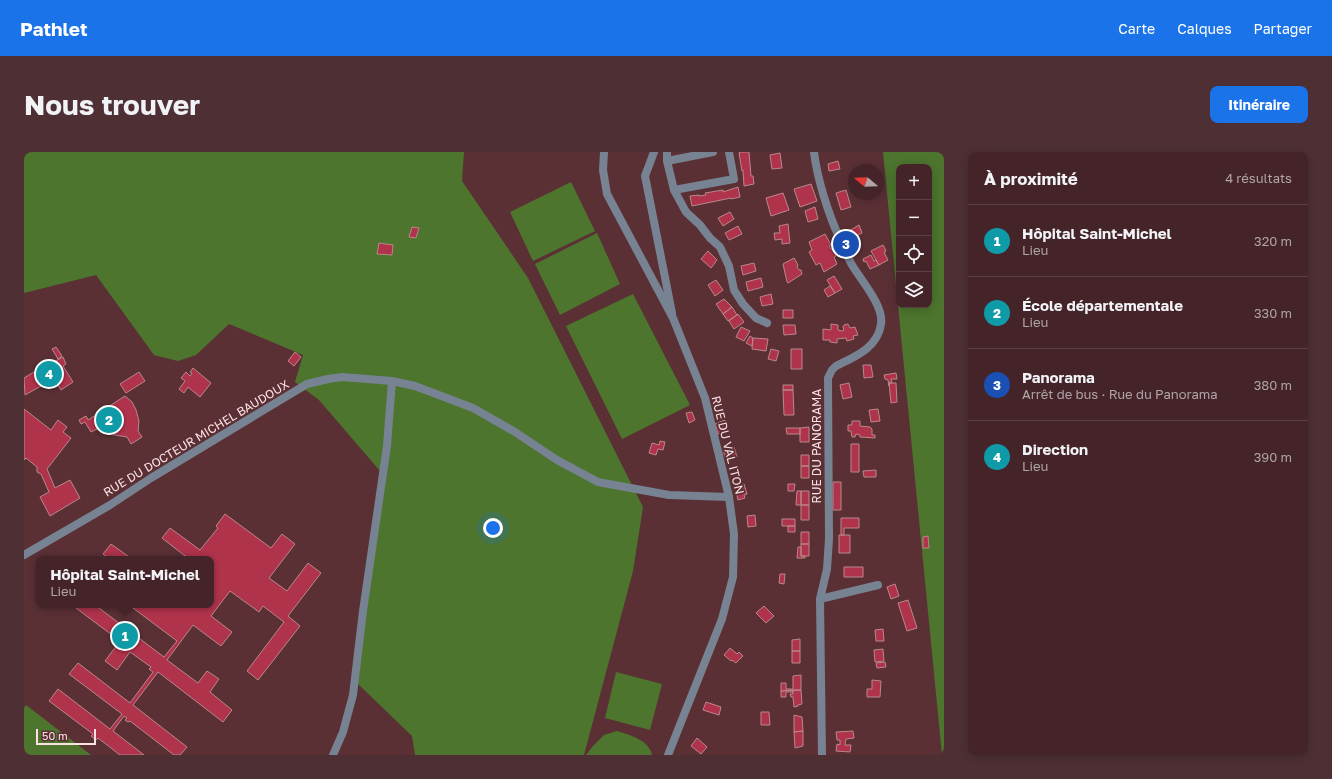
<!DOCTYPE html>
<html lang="fr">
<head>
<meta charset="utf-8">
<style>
	:root { --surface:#442428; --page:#4e3034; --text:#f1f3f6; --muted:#afa4a8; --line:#5c4145; --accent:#1a73e8 }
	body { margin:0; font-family:"Golos Text",sans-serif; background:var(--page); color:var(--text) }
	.controls { position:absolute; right:12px; top:12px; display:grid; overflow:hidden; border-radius:8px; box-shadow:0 2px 10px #0003 }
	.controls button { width:36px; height:36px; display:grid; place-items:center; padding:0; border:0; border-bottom:1px solid var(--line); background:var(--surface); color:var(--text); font:20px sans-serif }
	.compass { position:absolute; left:824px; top:12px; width:36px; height:36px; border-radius:50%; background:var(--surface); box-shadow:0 2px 10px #0003; rotate:289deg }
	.scale { position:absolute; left:12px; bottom:10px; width:60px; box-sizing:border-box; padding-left:4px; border:2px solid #fde2e4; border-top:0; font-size:11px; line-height:14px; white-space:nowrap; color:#fde2e4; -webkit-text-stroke:3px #5a3035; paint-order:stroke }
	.you { position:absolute; left:469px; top:376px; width:14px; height:14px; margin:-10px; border:3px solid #fff; border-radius:50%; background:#1a73e8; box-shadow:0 0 0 6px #1a73e833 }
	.badge { display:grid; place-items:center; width:26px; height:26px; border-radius:50%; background:var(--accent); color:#fff; font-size:13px; font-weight:700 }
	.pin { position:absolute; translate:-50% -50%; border:2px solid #fff; box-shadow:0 1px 4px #0006 }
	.popup { position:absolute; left:12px; top:404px; width:178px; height:52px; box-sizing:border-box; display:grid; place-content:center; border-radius:8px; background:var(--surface); filter:drop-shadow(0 1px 3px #0005); font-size:13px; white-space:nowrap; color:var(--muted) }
	.popup b { font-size:15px; color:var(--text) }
	.popup::after { content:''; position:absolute; left:50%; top:100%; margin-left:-8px; border:8px solid transparent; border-top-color:var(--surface) }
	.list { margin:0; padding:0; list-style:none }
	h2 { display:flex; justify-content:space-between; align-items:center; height:52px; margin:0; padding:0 16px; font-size:17px }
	h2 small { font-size:13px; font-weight:400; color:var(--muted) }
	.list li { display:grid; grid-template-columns:26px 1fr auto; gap:12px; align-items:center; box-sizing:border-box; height:72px; padding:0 16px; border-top:1px solid var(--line) }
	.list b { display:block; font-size:15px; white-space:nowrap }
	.list p { margin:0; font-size:13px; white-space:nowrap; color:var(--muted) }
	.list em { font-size:13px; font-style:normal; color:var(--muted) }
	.icon { flex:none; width:22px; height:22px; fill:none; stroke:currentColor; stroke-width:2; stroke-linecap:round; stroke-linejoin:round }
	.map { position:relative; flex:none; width:920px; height:603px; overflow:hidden; border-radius:8px }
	header { display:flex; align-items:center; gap:24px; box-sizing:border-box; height:56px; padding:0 20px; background:var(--accent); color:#fff }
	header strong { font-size:19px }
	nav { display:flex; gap:22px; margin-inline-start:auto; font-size:14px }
	.intro { display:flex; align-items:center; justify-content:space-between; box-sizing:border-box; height:96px; padding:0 24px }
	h1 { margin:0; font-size:28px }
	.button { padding:10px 18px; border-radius:8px; background:var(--accent); color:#fff; font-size:14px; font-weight:700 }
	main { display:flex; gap:24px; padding:0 24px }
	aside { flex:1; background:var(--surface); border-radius:8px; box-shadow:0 2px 10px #0003 }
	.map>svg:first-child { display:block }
	.green { fill:#4d752e; fill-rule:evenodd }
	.building { fill:#b0334c; stroke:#b8888b }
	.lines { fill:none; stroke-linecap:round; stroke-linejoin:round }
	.minor { stroke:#778392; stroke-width:8 }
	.tertiary { stroke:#778392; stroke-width:8 }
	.labels { text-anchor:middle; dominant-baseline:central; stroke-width:3.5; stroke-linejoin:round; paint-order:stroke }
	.street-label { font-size:12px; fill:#fde2e4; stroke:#5a3035 }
</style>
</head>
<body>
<header>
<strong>Pathlet</strong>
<nav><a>Carte</a><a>Calques</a><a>Partager</a></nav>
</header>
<div class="intro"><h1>Nous trouver</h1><a class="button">Itinéraire</a></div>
<main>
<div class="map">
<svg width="920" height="603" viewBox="0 0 920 603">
	<rect width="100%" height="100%" fill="#5a3035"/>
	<path class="green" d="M0,0H440L438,29L504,126L619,355L609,419L560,603H391L388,584L334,532L356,319L295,248L271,230L279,203L205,172L172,203L154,209L130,203L72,123L0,141Z
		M859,0H920V603H918ZM875,15H905V153H875Z
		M547,30L571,79L509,109L486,60Z
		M573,81L596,132L536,163L511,112Z
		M609,142L666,253L598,287L542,174Z
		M592,520L638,532L626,578L581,566Z
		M2,553L67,603H0V556Z
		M593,579C606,583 625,588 628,603H562L569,594L580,583Z"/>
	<path class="building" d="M716,0H725L727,24H729L730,32L720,34L719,18L718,19L715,1Z
		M756,1L758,16L748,17L746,3Z
		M814,9L816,17L805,19L804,12Z
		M787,32L793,49L776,55L770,37Z
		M714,35L716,45L707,47V46L668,54L666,44L675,43V44L682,43L681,41L699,38V40Z
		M822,38L827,55L817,58L812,41Z
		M759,41L765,58L747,64L742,46Z
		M791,55L794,67L784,70L781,59Z
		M706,60L710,67L699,74L694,66Z
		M764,72L766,91L758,92V87L751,88L750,81H756L755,74Z
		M835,73L838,81L828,86L825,79Z
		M714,74L718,82L705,88L701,81Z
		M388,75L395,76L392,86L385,85Z
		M801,82L807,93L805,94L807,97H808L812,104L810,105L813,112L800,120L796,111L792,113L785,100L788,98L785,90Z
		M355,91L369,93L368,103L353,102Z
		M859,93L862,99L860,100L864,108L855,113L847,99Z
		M684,99L693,108L687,116L677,107Z
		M847,103L850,109L852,108L855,113L846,117L842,109L840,110L839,107Z
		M770,106L774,113L773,115L775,118H777L778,122L764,131L763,130L759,112Z
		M730,111L732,119L719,123L717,114Z
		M810,124L818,137L811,141L803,128Z
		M737,126L739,135L724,139L722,130Z
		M692,128L699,138L691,144L684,133Z
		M806,134L811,141L804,145L800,138Z
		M747,142L749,152L738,154L736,145Z
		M700,147L708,155L699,162L692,152Z
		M708,155L713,163L704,169L699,162Z
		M759,158H769V166H759Z
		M714,162L720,170L710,177L705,169Z
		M807,172L814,173V178L817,179L820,178L819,175L820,173L824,172L826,176L831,175L834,183L829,184L830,187L823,189L822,186L813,187V191L806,190V188H799V177L807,178Z
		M759,173H771L772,182L760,183Z
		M717,175L726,179L720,189L712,185Z
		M726,184L729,186L728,194L722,191Z
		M729,186L744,187L742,199L728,197Z
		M32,195L38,204L34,207L28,197Z
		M747,197L755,199L752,209L744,207Z
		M767,197H778V217H767Z
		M271,200L277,205L270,214L264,209Z
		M39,205L42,212L39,214L49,230L37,238L29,225L23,229L24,230L1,243L0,226L15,217L16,220L19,218L20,215H23L22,214L26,212L28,216L30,215L28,211Z
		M839,213H847L849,225L840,226Z
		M169,216L187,231L176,245L164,235L160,241L155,237L161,229L157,226L162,220L166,224L168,221L166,220Z
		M115,220L121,229L102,241L96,232Z
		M872,221L873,227H867L868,231H865V234L864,228L861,227L860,223Z
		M825,231L828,245L819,247L816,233Z
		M865,231H872L873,250L867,251Z
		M759,233H769V238H759Z
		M759,238H769L770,263H760Z
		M101,244L108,250L112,258L115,269L114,279L118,285L107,292L103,285L85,282L73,277L67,280L61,270L57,272L55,268L62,264L64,268Z
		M0,257L27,278L34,268L43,275L39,280L47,286L23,317L31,336L46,328L56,346L26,364L16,345L25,340L17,322L13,320V315L2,306L0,308Z
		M854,257L856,269L847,270L845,258Z
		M668,260L671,268L665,271L662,261Z
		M701,268L704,279L694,282L691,272Z
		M828,269H836V274L846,275L848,277V283H851V286L836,285V283L832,282L831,285H828L827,279H824V273H828Z
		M785,275V290H776V276Z
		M762,276H776V282H763Z
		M636,289L641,290L639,298L634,297L632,303L625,301L628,291L635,293Z
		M827,292H835V320H827Z
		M710,295L713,305L702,308L699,298Z
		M777,303H785V314H777Z
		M777,314H785V326H777Z
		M852,318V325H840L839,319Z
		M809,330H817V358H809Z
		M720,332L723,342L720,343L721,346L714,348L711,335Z
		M764,332H771L770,339H764Z
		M773,339H777V353H772Z
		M777,339H785V353H777Z
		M777,353H785V368H777Z
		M201,362L247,396L258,382L271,392L245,426L263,439L284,411L297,421L264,464L276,474L234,528L223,519L260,470L239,454L235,460L206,439L187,464L208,480L197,494L169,473L143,508L174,531L183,519L195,527L186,540L208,558L199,570L134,520L109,553L163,595L156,603H150L106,569L104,570L101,568L103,566L100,564L89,579L120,603H96L74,586L72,588L67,584L69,582L25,549L34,537L86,577L98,562L45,522L54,511L106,551L129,520L125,517L127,515L106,500L93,518L81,509L96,489L52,456L54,453H71L140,505L153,489L105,453H168L170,455L172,453H187V426L188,425L187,423V407H165L138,386L146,376L176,398L194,376L192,374Z
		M731,363L732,374L724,375L723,364Z
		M817,366H835V376H820V383H817Z
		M758,367H771V374H758Z
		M764,374H771V380H764Z
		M777,380H785V392H777Z
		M815,383H826V401H815Z
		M904,384L905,396H899V385Z
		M87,392L108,407H86L79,402Z
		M777,392H785V404H777Z
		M774,395H777V404H781V406H773Z
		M820,415H839V425H820Z
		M756,422H761L760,432L755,431Z
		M871,432L875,444L867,447L863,435Z
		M884,448L893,476L883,479L874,451Z
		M740,454L750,464L742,471L732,461Z
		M859,477L860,489H852L851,478Z
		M776,487V499H768V488Z
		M706,496L713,502L715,500L719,504L712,511L708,508L707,509L700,503Z
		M859,497L860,509L851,510L850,498Z
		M768,499H776V511H768Z
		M861,510L862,515L853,516L852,511Z
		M777,523V538L757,539V531H762V537H769V524Z
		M848,528L857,529L856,545H843V537H848Z
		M769,538V540H762V545H757V539Z
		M769,538H777L778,552L774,553V554L770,555L769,545H767L766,542H769Z
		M682,550L697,555L695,563L679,558Z
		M737,560H745L746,573H737Z
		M770,563L778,565L779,579L770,580Z
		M779,579V594L771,596L770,580Z
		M829,579L830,586L822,587L821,593H827L826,600L812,599L813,592L816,593V588H813L812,580Z
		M673,586L683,595L677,602L667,594Z"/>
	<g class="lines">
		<path class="minor" d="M630,0L621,24L648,161
			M643,0V9L650,38L662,60L676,73L686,86L696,95L705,114L710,138L719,152L732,166L743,171
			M790,0C793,26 804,61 815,85C819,94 823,104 828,113C837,128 860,154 857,172C854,196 830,205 812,214L808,218L804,226L805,387L803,417L796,447L798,603
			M643,9L689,0
			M650,38L710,27L705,0
			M0,403L86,353L127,326L283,232L304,227L318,225L368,229L391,234L449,256L491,280L533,308L574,330L645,343L705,345
			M796,447L854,433
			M309,603L319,580L329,543L339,459L363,294L368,229"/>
		<path class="tertiary" d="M580,0L579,18L583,42L649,166L681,246L705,345L710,382L709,425L698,467L644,603"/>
	</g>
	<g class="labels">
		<g class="street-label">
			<text transform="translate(172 286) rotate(-31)">RUE DU DOCTEUR MICHEL BAUDOUX</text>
			<text transform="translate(704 293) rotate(76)">RUE DU VAL ITON</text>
			<text transform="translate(792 294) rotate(-90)">RUE DU PANORAMA</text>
		</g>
	</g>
</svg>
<div class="controls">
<button>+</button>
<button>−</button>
<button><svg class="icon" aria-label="locate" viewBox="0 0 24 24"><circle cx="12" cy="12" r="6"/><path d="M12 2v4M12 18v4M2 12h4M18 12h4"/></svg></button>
<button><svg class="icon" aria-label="layers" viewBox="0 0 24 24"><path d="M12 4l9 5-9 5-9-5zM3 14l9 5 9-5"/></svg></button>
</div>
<svg class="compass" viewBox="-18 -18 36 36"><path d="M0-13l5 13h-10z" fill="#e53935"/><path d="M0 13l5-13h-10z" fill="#afa4a8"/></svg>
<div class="scale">50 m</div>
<div class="you"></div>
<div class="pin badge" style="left:101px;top:484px;background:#0f9aa8">1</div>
<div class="popup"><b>Hôpital Saint-Michel</b>Lieu</div>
<div class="pin badge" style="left:85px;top:268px;background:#0f9aa8">2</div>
<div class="pin badge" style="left:822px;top:92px;background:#1a4fb4">3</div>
<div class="pin badge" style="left:25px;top:222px;background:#0f9aa8">4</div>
</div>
<aside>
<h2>À proximité<small>4 résultats</small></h2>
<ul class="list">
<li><span class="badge" style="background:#0f9aa8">1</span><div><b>Hôpital Saint-Michel</b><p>Lieu</p></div><em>320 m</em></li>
<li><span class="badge" style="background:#0f9aa8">2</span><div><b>École départementale</b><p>Lieu</p></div><em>330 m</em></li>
<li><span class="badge" style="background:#1a4fb4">3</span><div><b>Panorama</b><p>Arrêt de bus · Rue du Panorama</p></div><em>380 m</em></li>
<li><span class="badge" style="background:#0f9aa8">4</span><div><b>Direction</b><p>Lieu</p></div><em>390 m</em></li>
</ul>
</aside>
</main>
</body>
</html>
